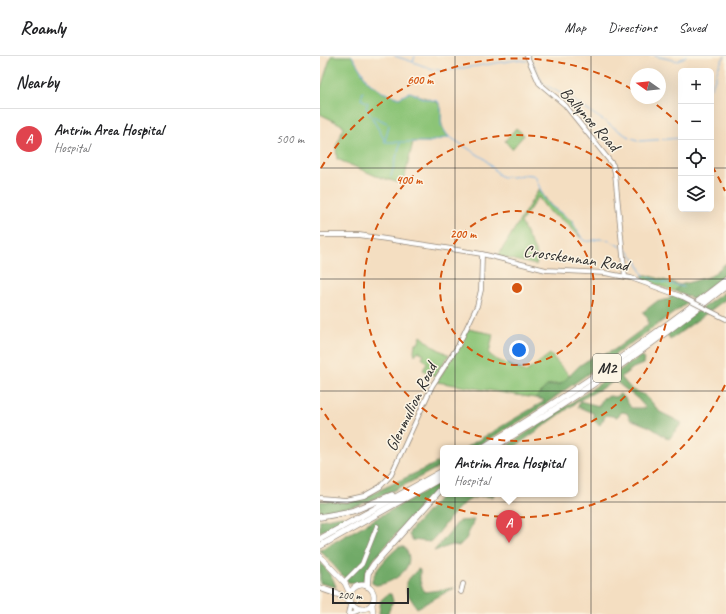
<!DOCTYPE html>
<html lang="en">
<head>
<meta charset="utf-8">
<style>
	:root { --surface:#fff; --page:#f6f6f6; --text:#202124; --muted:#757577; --line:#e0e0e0; --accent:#d93025 }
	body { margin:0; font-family:Caveat,sans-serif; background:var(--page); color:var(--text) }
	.controls { position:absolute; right:12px; top:12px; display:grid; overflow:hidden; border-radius:6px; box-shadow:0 4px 16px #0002 }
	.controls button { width:36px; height:36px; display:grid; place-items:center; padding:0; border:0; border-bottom:1px solid var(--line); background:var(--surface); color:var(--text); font:20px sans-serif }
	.compass { position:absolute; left:310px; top:12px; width:36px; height:36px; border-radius:50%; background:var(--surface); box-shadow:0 4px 16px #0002; rotate:285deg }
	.scale { position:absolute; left:12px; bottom:10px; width:77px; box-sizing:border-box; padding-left:4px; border:2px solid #2b2b2b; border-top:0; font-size:11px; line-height:14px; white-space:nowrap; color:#2b2b2b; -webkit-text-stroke:3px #fcf5e5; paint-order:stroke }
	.you { position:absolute; left:199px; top:294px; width:14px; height:14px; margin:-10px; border:3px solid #fff; border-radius:50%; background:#1a73e8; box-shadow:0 0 0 6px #1a73e833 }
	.badge { display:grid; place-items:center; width:26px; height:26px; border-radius:50%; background:var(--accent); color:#fff; font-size:13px; font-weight:700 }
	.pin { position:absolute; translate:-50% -33px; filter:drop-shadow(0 1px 2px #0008) }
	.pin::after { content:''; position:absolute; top:21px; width:14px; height:12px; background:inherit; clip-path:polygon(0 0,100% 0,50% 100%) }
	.popup { position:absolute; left:120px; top:389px; width:138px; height:52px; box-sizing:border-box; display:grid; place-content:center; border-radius:6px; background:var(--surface); filter:drop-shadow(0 1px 3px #0005); font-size:13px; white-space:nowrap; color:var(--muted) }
	.popup b { font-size:15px; color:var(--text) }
	.popup::after { content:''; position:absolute; left:50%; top:100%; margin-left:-8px; border:8px solid transparent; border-top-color:var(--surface) }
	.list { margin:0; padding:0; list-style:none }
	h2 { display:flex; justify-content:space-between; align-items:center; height:52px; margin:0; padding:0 16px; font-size:17px }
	h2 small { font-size:13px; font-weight:400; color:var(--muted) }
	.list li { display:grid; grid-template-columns:26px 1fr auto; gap:12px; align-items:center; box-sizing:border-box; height:60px; padding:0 16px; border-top:1px solid var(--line) }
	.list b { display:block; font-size:15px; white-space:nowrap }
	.list p { margin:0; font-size:13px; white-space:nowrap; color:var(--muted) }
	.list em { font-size:13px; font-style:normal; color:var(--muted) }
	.icon { flex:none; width:22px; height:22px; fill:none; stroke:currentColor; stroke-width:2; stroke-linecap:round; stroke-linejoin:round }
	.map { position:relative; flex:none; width:406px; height:558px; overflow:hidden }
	header { display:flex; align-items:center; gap:24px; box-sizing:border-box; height:56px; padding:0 20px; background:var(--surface); border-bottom:1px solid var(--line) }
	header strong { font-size:19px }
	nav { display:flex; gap:22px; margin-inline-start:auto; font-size:14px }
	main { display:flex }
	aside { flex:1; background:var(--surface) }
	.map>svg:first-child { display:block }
	.green { fill:#8cc477; stroke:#5c7851 }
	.forest { fill:#71aa68; stroke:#4e6a4a }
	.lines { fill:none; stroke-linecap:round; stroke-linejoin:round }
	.stream { stroke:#75b3e8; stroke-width:1 }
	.minor-casing { stroke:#908476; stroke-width:5.5 }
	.major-casing { stroke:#908476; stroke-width:6 }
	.highway-casing { stroke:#908476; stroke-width:7 }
	.minor { stroke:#fff; stroke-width:4 }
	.major { stroke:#fff; stroke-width:5 }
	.highway { stroke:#fff; stroke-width:5.5 }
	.minor-bridge-casing { stroke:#908476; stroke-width:5.5; stroke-linecap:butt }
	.minor-bridge { stroke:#fff; stroke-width:4 }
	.grid { fill:none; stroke:#2b2b2b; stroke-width:1; stroke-opacity:0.55 }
	.ring { fill:none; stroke:#d5540f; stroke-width:2; stroke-dasharray:7 5 }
	.labels { text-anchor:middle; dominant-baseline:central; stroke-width:3; stroke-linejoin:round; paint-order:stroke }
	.shield { fill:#fcf5e5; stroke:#6a6863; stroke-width:1 }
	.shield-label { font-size:16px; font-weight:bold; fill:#2b2b2b }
	.street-label { font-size:17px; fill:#2b2b2b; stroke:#fcf5e5 }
	.centre { fill:#d5540f; stroke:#fcf5e5; stroke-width:2 }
	.ring-label { font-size:12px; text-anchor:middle; font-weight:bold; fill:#d5540f; stroke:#fcf5e5; stroke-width:3; stroke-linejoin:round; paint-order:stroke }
</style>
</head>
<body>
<header>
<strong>Roamly</strong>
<nav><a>Map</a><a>Directions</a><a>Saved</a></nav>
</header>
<main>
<aside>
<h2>Nearby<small></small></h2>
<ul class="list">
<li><span class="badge" style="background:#e0444e">A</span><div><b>Antrim Area Hospital</b><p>Hospital</p></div><em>500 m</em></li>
</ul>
</aside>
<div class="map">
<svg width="406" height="558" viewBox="0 0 406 558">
	<rect width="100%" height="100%" fill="#fcf5e5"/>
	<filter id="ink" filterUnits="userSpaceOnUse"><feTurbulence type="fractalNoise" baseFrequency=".025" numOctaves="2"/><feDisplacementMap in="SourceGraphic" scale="8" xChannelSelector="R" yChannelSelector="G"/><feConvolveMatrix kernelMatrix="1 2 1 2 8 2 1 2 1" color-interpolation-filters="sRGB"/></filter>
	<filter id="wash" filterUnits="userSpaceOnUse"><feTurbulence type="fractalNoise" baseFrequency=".012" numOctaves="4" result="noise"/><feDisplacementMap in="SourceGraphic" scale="16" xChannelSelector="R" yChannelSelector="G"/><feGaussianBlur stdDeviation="0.9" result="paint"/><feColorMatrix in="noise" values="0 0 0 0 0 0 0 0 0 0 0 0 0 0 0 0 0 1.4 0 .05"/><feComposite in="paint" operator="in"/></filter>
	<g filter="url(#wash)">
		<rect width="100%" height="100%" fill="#f4dec1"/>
		<path class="green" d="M11,0H32L48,26L62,36L79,42L90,36L119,47C126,59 115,65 129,81L109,86H93L83,128L56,120L17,103L16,91L24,70L0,58V34Z
			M196,72L204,79L192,93L185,85Z
			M219,133L231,150L252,165L261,182L245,166L229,156L218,141L201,166L218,201L216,209L178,200Z
			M323,219H327L360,229L356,234L357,236L323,224Z
			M148,273L173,278L169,298L177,304L206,316L230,298L249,319C245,333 234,325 227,330C223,333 219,339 215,342L117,326Z
			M101,280L114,291L129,299L115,320L103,314L107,307L102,302L104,298L98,295L95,299L94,295L95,287L98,288Z"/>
		<path class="forest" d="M406,207V218L374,243L357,236L356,234L360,229L391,220Z
			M406,235V243L350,284L347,277Z
			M353,238L369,246L210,359L154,392H145L223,346L224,344L215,342L227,330L241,328L259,310L278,297L283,299L294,294L328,269V263L323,256L336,246L349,243Z
			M321,300L324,302L323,308L313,312L301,321L312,334L323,338L329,343L340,356L362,367L349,383L330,371L310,363L307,357L302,356L297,361L286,359L280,369L274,365L273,357L258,351L260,345L279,350L283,342L290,340L295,341L300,338L305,342L311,352H326L318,343L295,325L260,344L193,392H184Z
			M123,404V409C85,428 44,454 0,457V445L27,446L43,442Z
			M123,425L55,502L46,515L43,526L33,527L28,526L0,494Z
			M123,438H175L172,441C141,434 129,469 110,486L92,484L89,479L90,475Z
			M22,460L26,462L0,476V464Z
			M154,464L146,483L139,490L132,489L114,495L139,465Z
			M79,491H84C100,510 73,528 56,529L52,527C50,519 71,496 79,491Z
			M0,505L13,523L16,531L0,527Z
			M98,513L100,514V525L104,536L134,532L97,552L87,537L86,526Z
			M68,538H71L73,545L68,557L59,558L61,544Z"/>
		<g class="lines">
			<path class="stream" d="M32,0L48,26L62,36L79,42L90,36L106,43L118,45L121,53V69L128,80L165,103L180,120C191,125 203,115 215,120L224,142L231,150L251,164L263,184C269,187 273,184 279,183C287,182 295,188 301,191
				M75,0L93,6
				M95,0L93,6L112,13L124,15L196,4L207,5
				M335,0L358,5L366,0
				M212,5L222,26L227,30L251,43L307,80L320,85L361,82
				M391,32C397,21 397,9 405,0
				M43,36L41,43L48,47L46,51L65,85
				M53,60L67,67
				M65,85L69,69
				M65,86H109L129,81
				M78,96L80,87
				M71,121L77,98
				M305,192L317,205L323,219L341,226L364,231"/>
		</g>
	</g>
	<g filter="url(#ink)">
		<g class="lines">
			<g class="minor-casing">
				<path id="minor" d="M207,0L219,27L245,49L293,109L295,117L305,221
					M0,179H39L113,190L162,198L226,214L285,217L311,222L363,241
					M392,256L406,263
					M0,442L26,444L44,440L60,431L71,419L112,330L138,290L157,250L161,234L162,198
					M24,526L42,508L57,470
					M141,536L143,528
					M29,558L31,548
					M30,558L42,553"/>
			</g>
			<g class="major-casing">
				<path id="major" d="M0,500L25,527L30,538
					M30 541a12 12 0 1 1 24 0a12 12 0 1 1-24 0Z
					M52,548L53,558"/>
			</g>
			<g class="highway-casing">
				<path id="highway" d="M162,392C247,341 328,285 406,224
					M172,392C254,344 332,289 406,230
					M0,461L33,455L72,439
					M0,483L123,415
					M0,490L123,421
					M47,530L48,517L54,508L123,431
					M0,532L23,540L30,545"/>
			</g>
			<use href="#minor" class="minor"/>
			<use href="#major" class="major"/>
			<use href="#highway" class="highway"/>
			<g class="minor-bridge-casing">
				<path id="minor-bridge" d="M363,241L392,256"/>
			</g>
			<use href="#minor-bridge" class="minor-bridge"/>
		</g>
	</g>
	<path class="grid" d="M135,0V558M271,0V558M0,112H361M391,112H406M0,223H406M0,335H406M0,446H406"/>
	<g class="ring">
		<circle cx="197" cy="232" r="77"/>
		<circle cx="197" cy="232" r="153"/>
		<path d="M405 329A230 230 0 0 1 1 352M1 112A230 230 0 0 1 315 35M327 42A230 230 0 0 1 360 69M392 110A230 230 0 0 1 405 135"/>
	</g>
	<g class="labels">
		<rect class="shield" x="273" y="298" width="28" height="28" rx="3"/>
		<g class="shield-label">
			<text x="287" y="312">M2</text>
		</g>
		<g class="street-label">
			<text transform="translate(270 63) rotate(48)">Ballynoe Road</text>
			<text transform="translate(256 202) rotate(8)">Crosskennan Road</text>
			<text transform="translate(91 351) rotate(-64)">Glenmullion Road</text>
		</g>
	</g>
	<circle cx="197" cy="232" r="6" class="centre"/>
	<g class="ring-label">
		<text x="100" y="28">600 m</text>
		<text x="89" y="128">400 m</text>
		<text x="143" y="182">200 m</text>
	</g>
</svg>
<div class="controls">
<button>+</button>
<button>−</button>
<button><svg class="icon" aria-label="locate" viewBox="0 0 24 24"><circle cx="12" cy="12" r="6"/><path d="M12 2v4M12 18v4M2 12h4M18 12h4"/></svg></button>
<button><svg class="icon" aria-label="layers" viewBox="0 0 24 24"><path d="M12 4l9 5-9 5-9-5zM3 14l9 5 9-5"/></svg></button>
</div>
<svg class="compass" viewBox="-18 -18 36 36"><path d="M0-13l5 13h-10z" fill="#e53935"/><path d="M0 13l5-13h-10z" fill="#757577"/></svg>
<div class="scale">200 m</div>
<div class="you"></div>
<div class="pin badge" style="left:189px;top:487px;background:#e0444e">A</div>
<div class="popup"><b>Antrim Area Hospital</b>Hospital</div>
</div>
</main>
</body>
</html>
